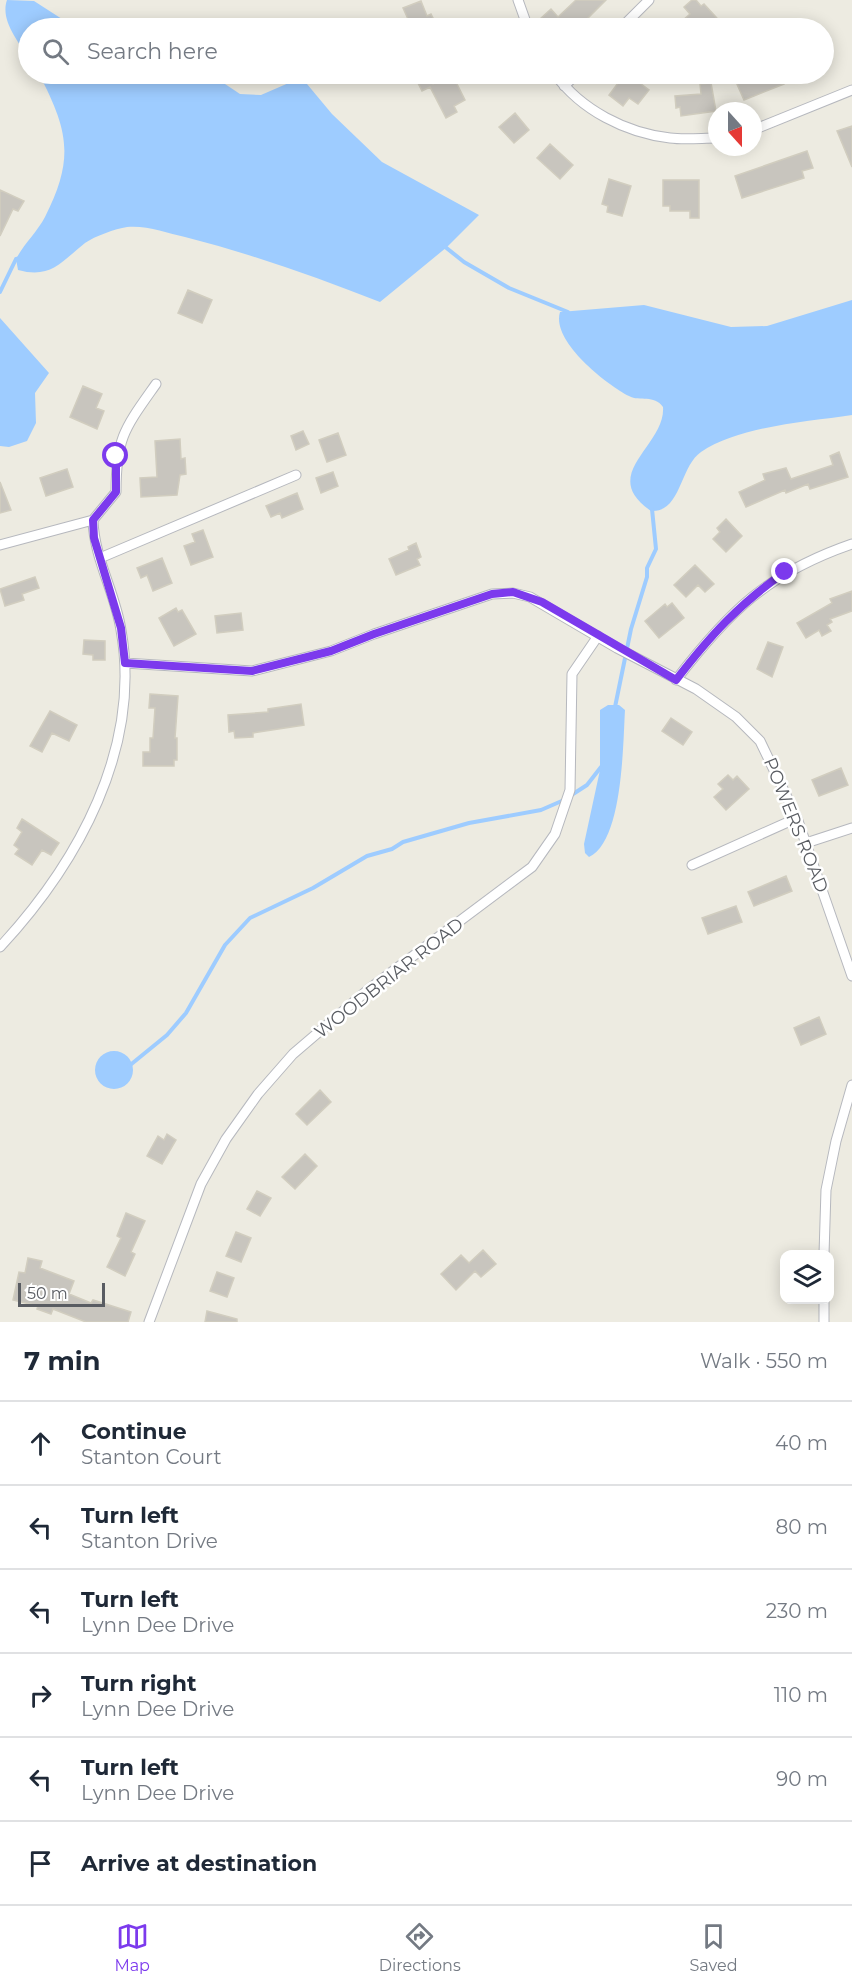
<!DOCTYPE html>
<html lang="en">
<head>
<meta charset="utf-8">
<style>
	:root { --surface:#fff; --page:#f6f6f7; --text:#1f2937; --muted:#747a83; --line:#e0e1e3; --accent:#7c3aed }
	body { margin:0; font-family:Montserrat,sans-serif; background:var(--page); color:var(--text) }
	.controls { position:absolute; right:18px; bottom:18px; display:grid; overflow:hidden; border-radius:12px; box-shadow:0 3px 15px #0003 }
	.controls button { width:54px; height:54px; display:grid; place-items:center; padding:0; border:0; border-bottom:2px solid var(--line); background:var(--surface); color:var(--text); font:30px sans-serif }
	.compass { position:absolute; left:708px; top:102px; width:54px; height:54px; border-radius:50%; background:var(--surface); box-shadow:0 3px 15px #0003; rotate:159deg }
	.scale { position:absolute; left:18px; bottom:15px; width:87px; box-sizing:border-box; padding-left:6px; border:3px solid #595c62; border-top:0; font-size:16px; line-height:21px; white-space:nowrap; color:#595c62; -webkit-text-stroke:4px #fff; paint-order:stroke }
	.stop { position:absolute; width:18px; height:18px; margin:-14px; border:4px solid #7c3aed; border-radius:50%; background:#fff }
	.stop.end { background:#7c3aed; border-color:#fff; box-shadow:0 2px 6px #0008 }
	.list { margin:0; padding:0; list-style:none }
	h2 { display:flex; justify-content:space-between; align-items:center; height:78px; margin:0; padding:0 24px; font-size:26px }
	h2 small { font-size:20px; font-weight:400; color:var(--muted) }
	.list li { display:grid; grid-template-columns:39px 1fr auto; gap:18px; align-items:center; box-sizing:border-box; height:84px; padding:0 24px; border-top:2px solid var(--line) }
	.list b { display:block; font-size:22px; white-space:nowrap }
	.list p { margin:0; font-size:20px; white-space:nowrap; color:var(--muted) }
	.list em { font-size:20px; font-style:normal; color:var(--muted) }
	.icon { flex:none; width:33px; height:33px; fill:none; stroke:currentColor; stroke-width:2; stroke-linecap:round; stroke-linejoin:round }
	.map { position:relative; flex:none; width:852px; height:1322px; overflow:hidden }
	.search { position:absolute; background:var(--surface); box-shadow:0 3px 15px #0003; left:18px; right:18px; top:18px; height:66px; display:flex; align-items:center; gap:15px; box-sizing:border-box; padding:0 21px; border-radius:33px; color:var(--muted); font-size:22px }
	.sheet { height:582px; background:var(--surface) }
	nav { display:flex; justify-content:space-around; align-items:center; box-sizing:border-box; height:84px; border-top:2px solid var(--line); background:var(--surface); font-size:16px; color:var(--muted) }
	nav a { display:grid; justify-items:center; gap:3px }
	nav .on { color:var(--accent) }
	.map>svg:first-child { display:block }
	.water { fill:#9eccff }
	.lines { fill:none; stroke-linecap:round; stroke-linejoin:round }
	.stream { stroke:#9eccff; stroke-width:4 }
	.building { fill:#c8c5be; stroke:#d1cdbf; stroke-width:1.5 }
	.street-casing { stroke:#b6b8be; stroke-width:11 }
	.street { stroke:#fff; stroke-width:9 }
	.route { stroke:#7c3aed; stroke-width:8 }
	.labels { text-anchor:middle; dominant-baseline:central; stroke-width:5; stroke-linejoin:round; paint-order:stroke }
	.street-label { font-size:18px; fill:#595c62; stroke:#fff }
</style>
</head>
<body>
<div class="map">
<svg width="852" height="1322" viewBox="0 0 852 1322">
	<rect width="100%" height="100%" fill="#edebe1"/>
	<path class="water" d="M7,0L34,1L76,28H28V57C18,41 0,20 7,0Z
		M39,74H210L240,94L261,95L291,82L307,84L332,114L382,162L479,215L447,247L380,302C316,277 252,254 185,237C167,233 146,225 127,227C115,229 95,236 85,243C61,262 51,279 18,270L16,259C24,244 37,232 45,217C75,158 68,130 39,74Z
		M852,300V415C806,422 740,426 701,452C680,466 681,513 651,511C597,474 666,446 663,407C654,394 640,402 629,396C606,384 551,341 560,312L644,305L731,327L767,326Z
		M0,318L49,373L35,393L36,423L27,441L9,447L0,446Z
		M608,705H619L625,710C623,743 623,842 589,857L585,853L584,844L600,770V710Z
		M95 1070a19 19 0 1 1 38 0a19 19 0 1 1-38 0Z"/>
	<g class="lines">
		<path class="stream" d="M444,246L464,262L509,288L568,312
			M0,292L16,259L21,258
			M615,707L631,629L647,577V568L656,549L652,509
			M570,796L587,785L601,767
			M129,1066L167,1035L186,1013L225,945L250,918L313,888L367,856L392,849L403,842L469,823L541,810L564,800"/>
	</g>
	<path class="building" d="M576,0H606L586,20L589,23L583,28H549L540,19L551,9L558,17Z
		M692,0H696L701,6L704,4L726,28H674L690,14L684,7Z
		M421,1L427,16L431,14L438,28H412L403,8Z
		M452,74L465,100L454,106L457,112L446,118L430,87L422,91L417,81L428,76L433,84Z
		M756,74H780L784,84L744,100L736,82Z
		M629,75L649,90L638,104L629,98L623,106L609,95L621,79L625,82Z
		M711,83L716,111L681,116L680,107L676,108L675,96L701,94L700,84Z
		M515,113L529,130L514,143L499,127Z
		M852,126V167L837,131Z
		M550,144L573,165L560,179L537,158Z
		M807,151L813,168L802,171L804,178L742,198L735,176Z
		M609,179L631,186L622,216L607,212L608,206L602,204Z
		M663,180H699V218H690V211H670V206H663Z
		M0,190L24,201L18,211L13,209L0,236Z
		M188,290L212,300L202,323L178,313Z
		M83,386L102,394L96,408L104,411L97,429L70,417Z
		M303,431L309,444L296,450L291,436Z
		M338,433L346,455L327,462L319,440Z
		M180,439L181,459L185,458L186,474L180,475L177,495L141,497L140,478L157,477L155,441Z
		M839,452L848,477L810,489L808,484L786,493L785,490L746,507L739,492L765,480L763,474L786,468L791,479L833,465L830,456Z
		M67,469L73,487L46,496L40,478Z
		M333,472L338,486L321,493L316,478Z
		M0,482L11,510L0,513Z
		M297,493L303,509L282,518L280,513L271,517L266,506Z
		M726,519L742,536L726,552L713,539L720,532L717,528Z
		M203,530L213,557L191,565L184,546L195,542L192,534Z
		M416,543L421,557L417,559L420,565L396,575L389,559L409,550L408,547Z
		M162,558L172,583L153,591L147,575L141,578L137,568Z
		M695,565L714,584L705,592L698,585L686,597L674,585Z
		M35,577L39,588L22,594L24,600L5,606L0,589Z
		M852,591V611L830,619L832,622L827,625L831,631L822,636L819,630L806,638L797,623L832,603L830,599Z
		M672,603L684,618L659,638L645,621L665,604L667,607Z
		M176,608L178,612L182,610L196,634L174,646L159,618Z
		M241,613L243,630L217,633L215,616Z
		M84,640L105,641V660H93V655L83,654Z
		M768,642L783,647L772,677L757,669Z
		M150,694L178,696L175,738H177V760H174V766H143V752H150V738H153L155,708H149Z
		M301,704L304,725L253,733V737L235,738L234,731L229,732L228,715L268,712V709Z
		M50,711L77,725L69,741L52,733L42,752L30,746Z
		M671,718L692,732L683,745L662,731Z
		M841,768L848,785L819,796L812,780Z
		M728,775L733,780L737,776L749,789L726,810L714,797L723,789L718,784Z
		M22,819L59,843L51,855L42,850L32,865L15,854L19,849L14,845L22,832L17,828Z
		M786,876L792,891L754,906L748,892Z
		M736,906L742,922L708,934L702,918Z
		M819,1017L826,1034L801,1045L794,1028Z
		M320,1090L331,1102L307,1125L296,1114Z
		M167,1134L176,1140L162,1164L147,1156L158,1136L164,1140Z
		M305,1154L317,1166L295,1189L282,1177Z
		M257,1191L271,1198L260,1216L247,1209Z
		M126,1213L145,1221L131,1252L135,1254L125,1276L107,1267L121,1238L117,1236Z
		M236,1232L251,1238L241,1262L226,1256Z
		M483,1250L496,1264L481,1277L475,1271L456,1290L441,1274L461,1255L469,1263Z
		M28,1258L42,1261L40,1268L74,1281L69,1294L91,1303L93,1300L131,1312L128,1322H86L53,1309L51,1314L37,1309L38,1306L13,1300L19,1272L25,1273Z
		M217,1272L234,1278L227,1297L210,1291Z
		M207,1311L237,1319V1322H205Z"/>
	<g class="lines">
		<g class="street-casing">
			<path id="street" d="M518,0L528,28
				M621,28L649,0
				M555,74C581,110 626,133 670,138C685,140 702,138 717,138
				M564,86L577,74
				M753,130L852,90
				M93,520L116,492C116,437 125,428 156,384
				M0,545L93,520
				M100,558L296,475
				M125,663L252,671L331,651L374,634L492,594L513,593L530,597L617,648L696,689L736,717L760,741L797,818L852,976
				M676,680C729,611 768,573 852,544
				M806,843L852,828
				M692,865L797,818
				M0,947C78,863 142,748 121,630C115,592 94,558 93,520
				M824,1254L826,1190L836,1141L852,1085
				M824,1300V1322
				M149,1322L201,1184L226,1139L258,1094L293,1054L369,989L532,867L555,834L570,790L572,674L598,636"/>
		</g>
		<use href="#street" class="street"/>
	</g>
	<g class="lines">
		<path class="route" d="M116,456V492L93,520L94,538L121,628L125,663L252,671L331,651L374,634L492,594L513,592L542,602L676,680C710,636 739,604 785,572"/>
	</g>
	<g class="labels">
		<g class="street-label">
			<text transform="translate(796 825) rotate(68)">POWERS ROAD</text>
			<text transform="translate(389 978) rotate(-38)">WOODBRIAR ROAD</text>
		</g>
	</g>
</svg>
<div class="controls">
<button><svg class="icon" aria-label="layers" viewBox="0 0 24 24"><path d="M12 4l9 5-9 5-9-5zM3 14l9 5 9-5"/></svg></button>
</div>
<svg class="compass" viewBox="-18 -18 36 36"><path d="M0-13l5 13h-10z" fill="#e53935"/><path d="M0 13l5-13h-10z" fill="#747a83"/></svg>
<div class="scale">50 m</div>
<div class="stop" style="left:116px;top:456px"></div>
<div class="stop end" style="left:785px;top:572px"></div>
<div class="search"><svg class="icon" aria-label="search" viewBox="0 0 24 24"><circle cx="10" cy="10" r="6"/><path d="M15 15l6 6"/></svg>Search here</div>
</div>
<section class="sheet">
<h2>7 min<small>Walk · 550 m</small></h2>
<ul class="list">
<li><svg class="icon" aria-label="ahead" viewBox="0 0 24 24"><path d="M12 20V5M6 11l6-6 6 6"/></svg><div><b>Continue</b><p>Stanton Court</p></div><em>40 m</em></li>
<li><svg class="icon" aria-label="left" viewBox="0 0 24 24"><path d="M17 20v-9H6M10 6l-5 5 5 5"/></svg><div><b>Turn left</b><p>Stanton Drive</p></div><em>80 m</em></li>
<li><svg class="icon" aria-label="left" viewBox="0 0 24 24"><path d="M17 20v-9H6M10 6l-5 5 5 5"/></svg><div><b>Turn left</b><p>Lynn Dee Drive</p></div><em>230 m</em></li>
<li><svg class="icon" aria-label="right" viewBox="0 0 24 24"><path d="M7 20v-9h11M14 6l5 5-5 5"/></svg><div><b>Turn right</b><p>Lynn Dee Drive</p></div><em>110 m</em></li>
<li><svg class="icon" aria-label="left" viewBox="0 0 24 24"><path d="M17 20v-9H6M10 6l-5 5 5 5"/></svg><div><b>Turn left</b><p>Lynn Dee Drive</p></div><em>90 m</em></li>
<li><svg class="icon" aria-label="arrive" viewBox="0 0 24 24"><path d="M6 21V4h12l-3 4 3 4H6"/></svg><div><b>Arrive at destination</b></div></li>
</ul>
</section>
<nav>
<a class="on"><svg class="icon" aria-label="map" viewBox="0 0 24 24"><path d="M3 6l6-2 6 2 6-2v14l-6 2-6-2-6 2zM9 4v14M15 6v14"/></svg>Map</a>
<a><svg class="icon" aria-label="directions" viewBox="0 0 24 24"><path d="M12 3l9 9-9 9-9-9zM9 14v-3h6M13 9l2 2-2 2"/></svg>Directions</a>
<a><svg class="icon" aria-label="saved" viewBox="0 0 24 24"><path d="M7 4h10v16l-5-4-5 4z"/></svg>Saved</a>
</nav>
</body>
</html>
